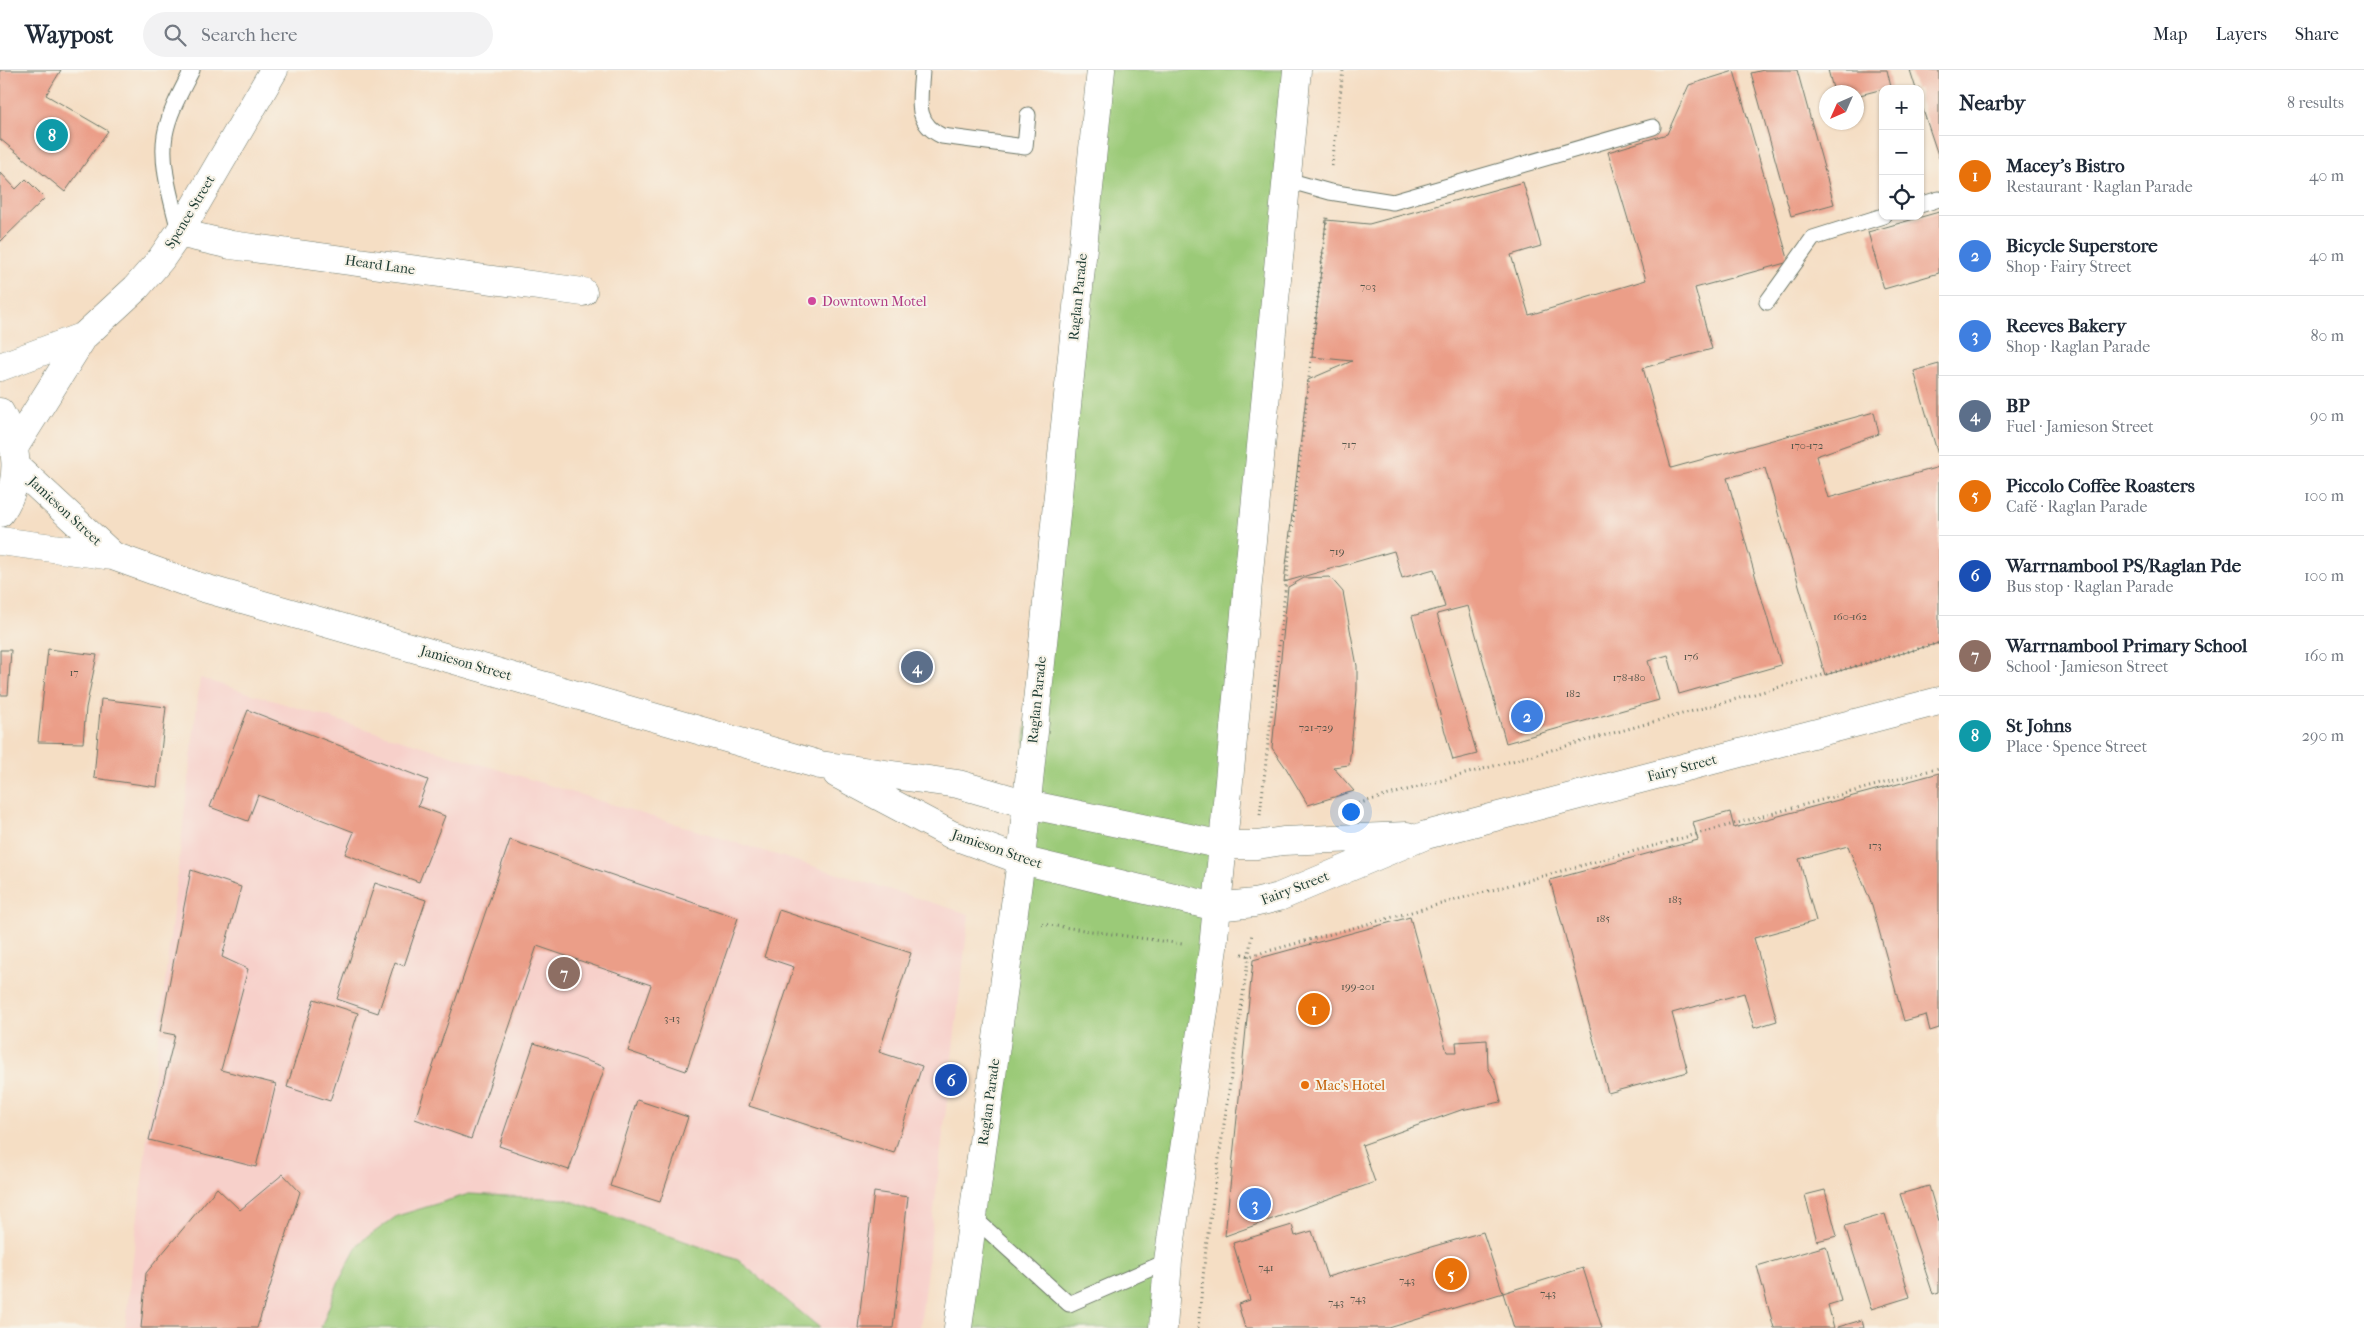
<!DOCTYPE html>
<html lang="en">
<head>
<meta charset="utf-8">
<style>
	:root { --surface:#fff; --page:#f2f2f3; --text:#1f2937; --muted:#747a83; --line:#e0e1e3; --accent:#c8321e }
	body { margin:0; font-family:"IM FELL French Canon",serif; background:var(--page); color:var(--text) }
	.controls { position:absolute; right:15px; top:15px; display:grid; overflow:hidden; border-radius:10px; box-shadow:0 1px 4px #0004 }
	.controls button { width:45px; height:45px; display:grid; place-items:center; padding:0; border:0; border-bottom:1px solid var(--line); background:var(--surface); color:var(--text); font:25px sans-serif }
	.compass { position:absolute; left:1819px; top:15px; width:45px; height:45px; border-radius:50%; background:var(--surface); box-shadow:0 1px 4px #0004; rotate:225deg }
	.you { position:absolute; left:1350px; top:741px; width:18px; height:18px; margin:-12px; border:4px solid #fff; border-radius:50%; background:#1a73e8; box-shadow:0 0 0 8px #1a73e833 }
	.badge { display:grid; place-items:center; width:32px; height:32px; border-radius:50%; background:var(--accent); color:#fff; font-size:16px; font-weight:700 }
	.pin { position:absolute; translate:-50% -50%; border:2px solid #fff; box-shadow:0 1px 5px #0006 }
	.list { margin:0; padding:0; list-style:none }
	h2 { display:flex; justify-content:space-between; align-items:center; height:65px; margin:0; padding:0 20px; font-size:21px }
	h2 small { font-size:16px; font-weight:400; color:var(--muted) }
	.list li { display:grid; grid-template-columns:32px 1fr auto; gap:15px; align-items:center; box-sizing:border-box; height:80px; padding:0 20px; border-top:1px solid var(--line) }
	.list b { display:block; font-size:19px; white-space:nowrap }
	.list p { margin:0; font-size:16px; white-space:nowrap; color:var(--muted) }
	.list em { font-size:16px; font-style:normal; color:var(--muted) }
	.icon { flex:none; width:28px; height:28px; fill:none; stroke:currentColor; stroke-width:2; stroke-linecap:round; stroke-linejoin:round }
	.map { position:relative; flex:none; width:1939px; height:1258px; overflow:hidden }
	header { display:flex; align-items:center; gap:30px; box-sizing:border-box; height:70px; padding:0 25px; background:var(--surface); border-bottom:1px solid var(--line) }
	header strong { font-size:24px }
	nav { display:flex; gap:28px; margin-inline-start:auto; font-size:18px }
	.search { width:350px; height:45px; background:var(--page); display:flex; align-items:center; gap:12px; box-sizing:border-box; padding:0 18px; border-radius:28px; color:var(--muted); font-size:19px }
	main { display:flex }
	aside { flex:1; background:var(--surface) }
	.map>svg:first-child { display:block }
	.built { fill:#f7d0ca }
	.green { fill:#9bca78; stroke:#5d8456 }
	.building { fill:#eb9e88 }
	.lines { fill:none; stroke-linecap:round; stroke-linejoin:round }
	.lane-casing { stroke:#6a7566; stroke-width:17 }
	.street-casing { stroke:#6a7566; stroke-width:29 }
	.secondary-casing { stroke:#6a7566; stroke-width:29 }
	.highway-casing { stroke:#6a7566; stroke-width:29 }
	.path { stroke:#6a7566; stroke-width:3; stroke-dasharray:1 4; stroke-linecap:butt }
	.lane { stroke:#fff; stroke-width:15 }
	.street { stroke:#fff; stroke-width:28 }
	.secondary { stroke:#fff; stroke-width:28 }
	.highway { stroke:#fff; stroke-width:28 }
	.hotel-dot { fill:#d1479c; stroke:#f7f3e8; stroke-width:2 }
	.food-dot { fill:#e8710a; stroke:#f7f3e8; stroke-width:2 }
	.labels { text-anchor:middle; dominant-baseline:central; stroke-width:4; stroke-linejoin:round; paint-order:stroke }
	.number-label { font-size:11px; fill:#525549 }
	.street-label { font-size:14px; fill:#1f3d34; stroke:#f7f3e8 }
	.hotel-label { font-size:14px; fill:#b23c85; stroke:#f7f3e8; text-anchor:start }
	.food-label { font-size:14px; fill:#c56008; stroke:#f7f3e8; text-anchor:start }
</style>
</head>
<body>
<header>
<strong>Waypost</strong>
<div class="search"><svg class="icon" aria-label="search" viewBox="0 0 24 24"><circle cx="10" cy="10" r="6"/><path d="M15 15l6 6"/></svg>Search here</div>
<nav><a>Map</a><a>Layers</a><a>Share</a></nav>
</header>
<main>
<div class="map">
<svg width="1939" height="1258" viewBox="0 0 1939 1258">
	<rect width="100%" height="100%" fill="#f7f3e8"/>
	<filter id="ink" filterUnits="userSpaceOnUse"><feTurbulence type="fractalNoise" baseFrequency=".02" numOctaves="2"/><feDisplacementMap in="SourceGraphic" scale="10" xChannelSelector="R" yChannelSelector="G"/><feConvolveMatrix kernelMatrix="1 2 1 2 8 2 1 2 1" color-interpolation-filters="sRGB"/></filter>
	<filter id="wash" filterUnits="userSpaceOnUse"><feTurbulence type="fractalNoise" baseFrequency=".0096" numOctaves="4" result="noise"/><feDisplacementMap in="SourceGraphic" scale="20" xChannelSelector="R" yChannelSelector="G"/><feGaussianBlur stdDeviation="1.12" result="paint"/><feColorMatrix in="noise" values="0 0 0 0 0 0 0 0 0 0 0 0 0 0 0 0 0 1.4 0 .05"/><feComposite in="paint" operator="in"/></filter>
	<g filter="url(#wash)">
		<rect width="100%" height="100%" fill="#f5dec4"/>
		<path class="built" d="M200,608L969,844L920,1258H125Z"/>
		<path class="green" d="M1101,0H1297L1163,1258H958Z
			M469,1124L565,1129L738,1190L820,1258H321L338,1213L359,1173L397,1146Z"/>
		<g id="blocks">
			<path class="building" d="M0,0H61L46,25L108,61L65,122L0,69Z
				M1764,0H1797L1834,134L1791,146L1751,3Z
				M1828,0H1887L1891,17L1856,26V22H1834Z
				M1910,0H1939V88L1920,31V19H1916Z
				M1734,1L1789,192L1695,218L1712,279L1643,298L1671,398L1874,342L1879,364L1816,386L1828,428L1939,397V573L1825,605L1765,398L1727,408L1781,595L1679,624L1668,585L1648,591L1659,630L1506,673L1468,536L1437,544L1477,684L1453,690L1412,546L1445,537L1434,499L1402,508L1394,481L1284,512L1308,310L1352,291L1312,287L1326,150L1369,154L1523,112L1541,176L1511,185L1529,245L1646,210L1608,82L1667,64L1689,15Z
				M0,102L16,119L26,109L45,128L0,172Z
				M1939,142V203L1884,219L1868,162Z
				M1939,294V385H1938L1914,301Z
				M1330,507L1343,522L1357,596V620L1349,695L1333,697L1354,721L1308,735L1286,698L1272,678L1288,517L1304,508Z
				M48,579L97,585L86,638L83,673L38,672Z
				M0,580H11L8,625H0Z
				M101,629L166,637L157,717L94,708Z
				M248,640L428,710L418,736L445,746L419,812L345,784L354,762L258,725L248,751L210,737Z
				M1939,703V958L1930,961L1926,945L1904,951L1872,835L1848,776L1799,789L1816,851L1754,868L1777,951L1754,958L1744,923L1672,943L1688,1002L1608,1023L1550,810L1698,770L1693,752L1730,742L1734,758Z
				M510,770L738,848L686,1001L628,981L651,915L537,876L471,1069L415,1049Z
				M191,800L241,817L222,887L248,899L221,1000L276,1014L256,1097L149,1070L175,965L160,962Z
				M375,813L426,830L404,896L395,892L378,943L337,929Z
				M779,840L911,883L879,982L922,996L894,1083L749,1036L794,897L764,887Z
				M1410,847L1447,982H1457L1456,972L1487,970L1488,998L1496,1011L1501,1032L1461,1040L1362,1075L1375,1112L1225,1166L1253,890Z
				M314,929L358,943L330,1031L287,1017Z
				M534,973L605,997L569,1100L499,1076Z
				M637,1030L688,1047L660,1132L610,1116Z
				M283,1104L300,1122L257,1258H141L146,1203L217,1118L240,1140Z
				M1929,1116L1939,1151V1222L1933,1224L1900,1124Z
				M1825,1120L1837,1166L1817,1171L1805,1125Z
				M874,1122L908,1127L893,1258H858Z
				M1885,1144L1910,1227L1871,1239L1845,1156Z
				M1292,1155L1295,1166L1312,1161L1327,1207L1483,1162L1503,1223L1389,1258H1245L1238,1234L1250,1230L1233,1173Z
				M1826,1176L1841,1231L1828,1235L1834,1258H1774L1757,1196Z
				M1583,1198L1602,1258H1514L1503,1223Z
				M1862,1250L1864,1258H1838V1257Z"/>
		</g>
	</g>
	<g filter="url(#ink)">
		<use href="#blocks" fill-opacity="0" stroke="#6a7566" stroke-width="1"/>
		<g class="lines">
			<g class="lane-casing">
				<path id="lane" d="M922,0C921,27 912,52 942,66L1025,77L1028,45
					M1287,110L1330,122L1393,132L1653,57
					M1920,135L1939,129
					M179,161C172,131 160,96 165,65C169,42 182,20 192,0
					M1767,232L1813,168L1883,146
					M973,1147L1069,1234L1168,1191"/>
			</g>
			<g class="street-casing">
				<path id="street" d="M179,163L231,175L583,222
					M0,297L84,266
					M15,376L84,266L136,218L161,189L179,163L274,0
					M1223,775H1257L1283,771L1407,766
					M1216,837L1254,833L1279,827L1426,765L1939,631"/>
			</g>
			<g class="secondary-casing">
				<path id="secondary" d="M0,342C18,373 23,412 0,443
					M16,396L113,486
					M0,471L113,486L197,516L820,695L958,714L1027,734L1223,775
					M837,704L952,765L1021,790L1216,837"/>
			</g>
			<g class="highway-casing">
				<path id="highway" d="M958,1258L1021,790L1101,0
					M1163,1258L1168,1191L1213,878L1297,0"/>
			</g>
			<path class="path" d="M1332,96L1343,0
				M1349,736L1939,573
				M1260,745L1327,147
				M1042,854L1182,874
				M1242,884L1250,886L1939,698
				M1198,1258L1206,1177L1252,863"/>
			<use href="#lane" class="lane"/>
			<use href="#street" class="street"/>
			<use href="#secondary" class="secondary"/>
			<use href="#highway" class="highway"/>
		</g>
	</g>
	<circle class="hotel-dot" cx="812" cy="231" r="5"/>
	<circle class="food-dot" cx="1305" cy="1015" r="5"/>
	<g class="labels">
		<g class="number-label">
			<text x="1368" y="216">703</text>
			<text x="1349" y="374">717</text>
			<text x="1807" y="375">170-172</text>
			<text x="1337" y="481">719</text>
			<text x="1850" y="546">160-162</text>
			<text x="1691" y="586">176</text>
			<text x="74" y="602">17</text>
			<text x="1629" y="607">178-180</text>
			<text x="1573" y="623">182</text>
			<text x="1316" y="657">721-729</text>
			<text x="1875" y="775">173</text>
			<text x="1675" y="829">183</text>
			<text x="1603" y="848">185</text>
			<text x="1358" y="916">199-201</text>
			<text x="672" y="948">3-13</text>
			<text x="1266" y="1197">741</text>
			<text x="1407" y="1210">743</text>
			<text x="1548" y="1223">743</text>
			<text x="1358" y="1228">743</text>
			<text x="1336" y="1232">743</text>
		</g>
		<g class="street-label">
			<text transform="translate(190 142) rotate(-59)">Spence Street</text>
			<text transform="translate(380 195) rotate(8)">Heard Lane</text>
			<text transform="translate(1078 227) rotate(-84)">Raglan Parade</text>
			<text transform="translate(65 441) rotate(43)">Jamieson Street</text>
			<text transform="translate(466 593) rotate(16)">Jamieson Street</text>
			<text transform="translate(1037 630) rotate(-84)">Raglan Parade</text>
			<text transform="translate(1682 698) rotate(-15)">Fairy Street</text>
			<text transform="translate(997 779) rotate(19)">Jamieson Street</text>
			<text transform="translate(1295 818) rotate(-21)">Fairy Street</text>
			<text transform="translate(989 1032) rotate(-82)">Raglan Parade</text>
		</g>
		<g class="hotel-label">
			<text x="822" y="231">Downtown Motel</text>
		</g>
		<g class="food-label">
			<text x="1315" y="1015">Mac's Hotel</text>
		</g>
	</g>
</svg>
<div class="controls">
<button>+</button>
<button>−</button>
<button><svg class="icon" aria-label="locate" viewBox="0 0 24 24"><circle cx="12" cy="12" r="6"/><path d="M12 2v4M12 18v4M2 12h4M18 12h4"/></svg></button>
</div>
<svg class="compass" viewBox="-18 -18 36 36"><path d="M0-13l5 13h-10z" fill="#e53935"/><path d="M0 13l5-13h-10z" fill="#747a83"/></svg>
<div class="you"></div>
<div class="pin badge" style="left:1314px;top:939px;background:#e8710a">1</div>
<div class="pin badge" style="left:1527px;top:646px;background:#3f7fe0">2</div>
<div class="pin badge" style="left:1255px;top:1134px;background:#3f7fe0">3</div>
<div class="pin badge" style="left:917px;top:597px;background:#5c6f8a">4</div>
<div class="pin badge" style="left:1451px;top:1204px;background:#e8710a">5</div>
<div class="pin badge" style="left:951px;top:1010px;background:#1a4fb4">6</div>
<div class="pin badge" style="left:564px;top:903px;background:#8d6e63">7</div>
<div class="pin badge" style="left:52px;top:65px;background:#0f9aa8">8</div>
</div>
<aside>
<h2>Nearby<small>8 results</small></h2>
<ul class="list">
<li><span class="badge" style="background:#e8710a">1</span><div><b>Macey's Bistro</b><p>Restaurant · Raglan Parade</p></div><em>40 m</em></li>
<li><span class="badge" style="background:#3f7fe0">2</span><div><b>Bicycle Superstore</b><p>Shop · Fairy Street</p></div><em>40 m</em></li>
<li><span class="badge" style="background:#3f7fe0">3</span><div><b>Reeves Bakery</b><p>Shop · Raglan Parade</p></div><em>80 m</em></li>
<li><span class="badge" style="background:#5c6f8a">4</span><div><b>BP</b><p>Fuel · Jamieson Street</p></div><em>90 m</em></li>
<li><span class="badge" style="background:#e8710a">5</span><div><b>Piccolo Coffee Roasters</b><p>Café · Raglan Parade</p></div><em>100 m</em></li>
<li><span class="badge" style="background:#1a4fb4">6</span><div><b>Warrnambool PS/Raglan Pde</b><p>Bus stop · Raglan Parade</p></div><em>100 m</em></li>
<li><span class="badge" style="background:#8d6e63">7</span><div><b>Warrnambool Primary School</b><p>School · Jamieson Street</p></div><em>160 m</em></li>
<li><span class="badge" style="background:#0f9aa8">8</span><div><b>St Johns</b><p>Place · Spence Street</p></div><em>290 m</em></li>
</ul>
</aside>
</main>
</body>
</html>
